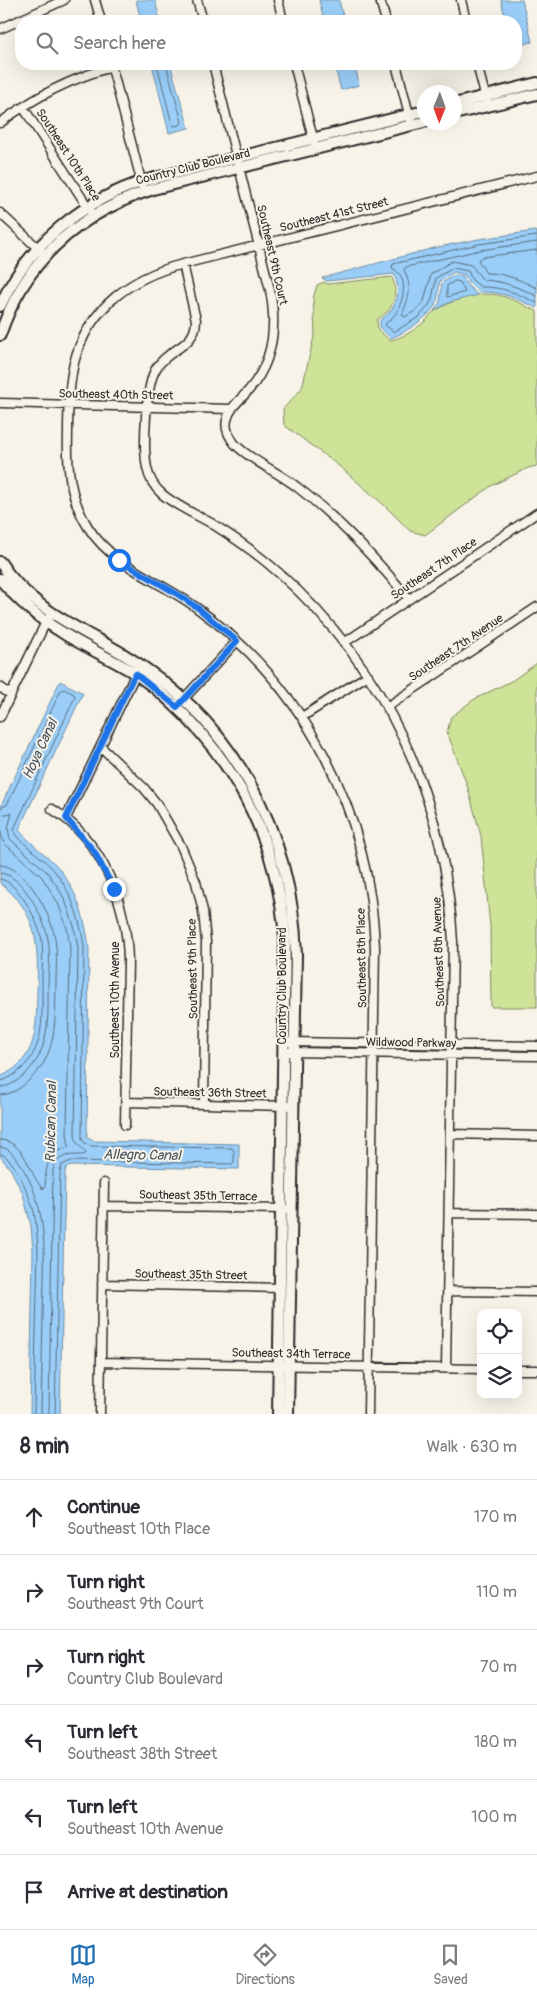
<!DOCTYPE html>
<html lang="en">
<head>
<meta charset="utf-8">
<style>
	:root { --surface:#fff; --page:#f7f7f7; --text:#2b2b33; --muted:#7c7c81; --line:#e1e1e2; --accent:#1f6fb2 }
	body { margin:0; font-family:Pangolin,sans-serif; background:var(--page); color:var(--text) }
	.controls { position:absolute; right:15px; bottom:15px; display:grid; overflow:hidden; border-radius:10px; box-shadow:0 5px 20px #0002 }
	.controls button { width:45px; height:45px; display:grid; place-items:center; padding:0; border:0; border-bottom:1px solid var(--line); background:var(--surface); color:var(--text); font:25px sans-serif }
	.compass { position:absolute; left:417px; top:85px; width:45px; height:45px; border-radius:50%; background:var(--surface); box-shadow:0 5px 20px #0002; rotate:181deg }
	.stop { position:absolute; width:15px; height:15px; margin:-11px; border:4px solid #1a73e8; border-radius:50%; background:#fff }
	.stop.end { background:#1a73e8; border-color:#fff; box-shadow:0 1px 5px #0008 }
	.list { margin:0; padding:0; list-style:none }
	h2 { display:flex; justify-content:space-between; align-items:center; height:65px; margin:0; padding:0 20px; font-size:21px }
	h2 small { font-size:16px; font-weight:400; color:var(--muted) }
	.list li { display:grid; grid-template-columns:32px 1fr auto; gap:15px; align-items:center; box-sizing:border-box; height:75px; padding:0 20px; border-top:1px solid var(--line) }
	.list b { display:block; font-size:19px; white-space:nowrap }
	.list p { margin:0; font-size:16px; white-space:nowrap; color:var(--muted) }
	.list em { font-size:16px; font-style:normal; color:var(--muted) }
	.icon { flex:none; width:28px; height:28px; fill:none; stroke:currentColor; stroke-width:2; stroke-linecap:round; stroke-linejoin:round }
	.map { position:relative; flex:none; width:537px; height:1414px; overflow:hidden }
	.search { position:absolute; background:var(--surface); box-shadow:0 5px 20px #0002; left:15px; right:15px; top:15px; height:55px; display:flex; align-items:center; gap:12px; box-sizing:border-box; padding:0 18px; border-radius:20px; color:var(--muted); font-size:19px }
	.sheet { height:515px; background:var(--surface) }
	nav { display:flex; justify-content:space-around; align-items:center; box-sizing:border-box; height:70px; border-top:1px solid var(--line); background:var(--surface); font-size:14px; color:var(--muted) }
	nav a { display:grid; justify-items:center; gap:2px }
	nav .on { color:var(--accent) }
	.map>svg:first-child { display:block }
	.green { fill:#cee398; stroke:#7c8762 }
	.water { fill:#9acef8; stroke:#6e8da6 }
	.lines { fill:none; stroke-linecap:round; stroke-linejoin:round }
	.shore { stroke:#576c7d; stroke-width:1 }
	.minor-casing { stroke:#2b2b2b; stroke-width:11 }
	.major-casing { stroke:#2b2b2b; stroke-width:14 }
	.minor { stroke:#f7f3e8; stroke-width:8 }
	.major { stroke:#f7f3e8; stroke-width:10 }
	.route { stroke:#1a73e8; stroke-width:6 }
	.labels { text-anchor:middle; dominant-baseline:central; stroke-width:4; stroke-linejoin:round; paint-order:stroke }
	.street-label { font-size:12px; fill:#2b2b2b; stroke:#f7f3e8 }
	.water-label { font-size:14px; font-style:italic; fill:#47545e; stroke:#f7f3e8 }
</style>
</head>
<body>
<div class="map">
<svg width="537" height="1414" viewBox="0 0 537 1414">
	<rect width="100%" height="100%" fill="#f7f3e8"/>
	<filter id="ink" filterUnits="userSpaceOnUse"><feTurbulence type="fractalNoise" baseFrequency=".02" numOctaves="2"/><feDisplacementMap in="SourceGraphic" scale="10" xChannelSelector="R" yChannelSelector="G"/><feConvolveMatrix kernelMatrix="1 2 1 2 8 2 1 2 1" color-interpolation-filters="sRGB"/></filter>
	<g filter="url(#ink)">
		<path class="green" d="M392,277C397,288 396,303 387,312C383,316 380,317 377,320L378,330L390,340C402,338 415,330 424,322C428,319 430,313 435,311C454,299 482,289 505,297C516,300 527,307 537,311V466L528,468L491,486L425,535L410,531L384,505L339,466L284,425L283,409L302,388L315,332L313,299L317,285L324,282L328,284Z
			M537,663V1007H491L490,926L481,836L467,785L447,732L451,717L473,700L513,680Z"/>
		<path class="water" d="M136,0H155L160,21H141Z
			M319,0H339L344,21H324Z
			M501,0H522L532,42L516,46V21H506Z
			M152,64H170L189,128L169,133Z
			M334,64H355L359,85L341,90Z
			M535,231L537,233V308C516,299 503,291 479,292L468,282L465,275L454,272L440,281C438,287 439,295 437,301C432,316 405,333 391,338L380,328V320C397,309 402,293 394,274L327,281L322,278L434,248L479,239Z
			M454,275L463,277L466,284L478,295L450,302L434,311L440,302L442,283Z
			M60,681L83,693L19,829C20,834 48,857 55,864C76,887 85,917 89,947L87,1138L94,1141L239,1144V1169L71,1166L66,1168L65,1172L60,1414H30L33,1251L31,1226L23,1194L11,1170L0,1156V1077C38,1059 36,1030 37,993C38,947 40,914 0,883V808Z"/>
		<g class="lines">
			<path class="shore" d="M157,64L172,124L174,126L180,125L182,122L166,64
				M537,236L479,244L393,264L392,268C410,276 404,304 393,317C390,320 387,321 385,325L394,332L419,317L429,305L432,299L436,278L453,268L468,271L472,280L481,287C504,287 516,293 537,303
				M537,242L480,250L406,267L404,270C413,289 409,297 402,315L405,317L415,311L424,301L431,274L452,261L471,265L483,280C503,281 518,287 537,296
				M537,250L482,257L478,260L486,273C505,273 520,280 537,288
				M455,281L460,282L465,292L447,297V286Z
				M0,808L7,805L61,690L64,689L74,694L75,697L14,829C15,839 43,858 52,868C71,890 80,918 84,947L82,1139L86,1144L91,1146L232,1148L234,1151V1162L232,1164L71,1161L62,1165L60,1172L55,1414
				M0,815L12,813L8,828L10,839L47,872L57,886L65,900L74,926L78,948L75,1135L77,1143L86,1153L84,1155C70,1155 57,1154 53,1170L49,1414
				M0,823L1,834L4,843L42,877L58,903L67,928L70,948L67,1134L69,1146C66,1148 62,1149 58,1151C45,1159 46,1174 45,1187L43,1189C29,1175 26,1141 0,1140
				M0,865C26,866 49,911 54,934C58,950 56,967 56,983C55,1020 58,1057 27,1082C20,1089 10,1095 0,1095
				M0,873C22,874 42,915 47,934C51,950 49,967 48,983C48,1017 51,1052 23,1076C17,1081 9,1087 0,1087
				M0,879C18,881 37,920 41,936C44,951 42,966 42,981C42,1013 46,1048 20,1070C14,1075 7,1080 0,1081
				M0,1147C9,1148 12,1153 17,1160C51,1205 44,1262 43,1315C42,1348 42,1381 41,1414
				M0,1154C14,1155 31,1199 34,1212C37,1225 37,1238 38,1251L34,1414"/>
			<g class="minor-casing">
				<path id="minor" d="M95,0L101,21
					M197,0L203,21
					M278,0L283,21
					M380,0L386,21
					M461,0L466,21
					M0,29L64,0
					M111,64L144,192
					M213,64L270,290C277,326 274,361 249,390C241,399 230,407 227,420C225,428 229,437 235,444C248,459 280,473 297,487C339,519 375,558 409,599
					M294,64L314,142
					M396,64L410,118
					M477,64L486,99
					M23,107L91,212
					M0,123C33,98 72,78 112,67
					M0,213L42,252
					M183,264L196,320C196,347 170,347 157,367C145,384 143,447 147,468C149,478 154,487 162,494C176,506 195,514 211,523C235,538 258,554 279,573C386,668 446,799 453,942L446,1368
					M0,403L231,409
					M344,643L537,513
					M0,687L11,695
					M179,704L237,641
					M387,707L537,607
					M0,717L44,626L49,618
					M302,717L368,675
					M101,747L144,788L157,804L181,846L196,882L203,911L206,942L204,1104
					M52,809C103,840 127,904 128,961L125,1125
					M66,818L138,669
					M289,1042L537,1046
					M289,1052L537,1056
					M126,1102L287,1106
					M451,1134L537,1136
					M104,1206L285,1209
					M449,1213L537,1214
					M102,1284L280,1288
					M448,1291L537,1292
					M101,1362L481,1369
					M518,1370H537
					M100,1414L104,1183
					M368,1414L375,947C370,813 306,687 197,608C161,581 113,567 88,527C69,497 67,466 68,432C68,409 69,385 74,363C88,308 131,277 183,264L537,176"/>
			</g>
			<g class="major-casing">
				<path id="major" d="M454,104L537,83
					M454,114L537,94
					M0,306C28,244 83,200 147,180L424,111
					M0,335C25,260 79,213 153,189L424,122
					M0,562C29,608 79,628 123,654C232,719 292,830 296,955L288,1414
					M0,579C17,599 38,618 60,631C84,647 111,658 136,674C160,690 181,710 200,732C251,791 279,861 285,938L278,1414"/>
			</g>
			<use href="#minor" class="minor"/>
			<use href="#major" class="major"/>
		</g>
	</g>
	<g class="lines" filter="url(#ink)">
		<path class="route" d="M114,889L94,851L66,818L133,678L136,674L177,707L237,641L198,608L177,594L119,560"/>
	</g>
	<g class="labels">
		<g class="street-label">
			<text transform="translate(68 155) rotate(57)">Southeast 10th Place</text>
			<text transform="translate(193 167) rotate(-14)">Country Club Boulevard</text>
			<text transform="translate(334 215) rotate(-14)">Southeast 41st Street</text>
			<text transform="translate(272 255) rotate(77)">Southeast 9th Court</text>
			<text transform="translate(116 395) rotate(1)">Southeast 40th Street</text>
			<text transform="translate(434 569) rotate(-34)">Southeast 7th Place</text>
			<text transform="translate(456 648) rotate(-34)">Southeast 7th Avenue</text>
			<text transform="translate(439 952) rotate(-92)">Southeast 8th Avenue</text>
			<text transform="translate(362 958) rotate(-91)">Southeast 8th Place</text>
			<text transform="translate(193 969) rotate(-91)">Southeast 9th Place</text>
			<text transform="translate(282 986) rotate(-90)">Country Club Boulevard</text>
			<text transform="translate(115 1000) rotate(-90)">Southeast 10th Avenue</text>
			<text transform="translate(411 1043) rotate(1)">Wildwood Parkway</text>
			<text transform="translate(210 1093) rotate(1)">Southeast 36th Street</text>
			<text transform="translate(198 1196) rotate(1)">Southeast 35th Terrace</text>
			<text transform="translate(191 1275) rotate(1)">Southeast 35th Street</text>
			<text transform="translate(291 1354) rotate(1)">Southeast 34th Terrace</text>
		</g>
		<g class="water-label">
			<text transform="translate(40 749) rotate(-65)">Hoya Canal</text>
			<text transform="translate(51 1122) rotate(-89)">Rubican Canal</text>
			<text transform="translate(142 1155) rotate(1)">Allegro Canal</text>
		</g>
	</g>
</svg>
<div class="controls">
<button><svg class="icon" aria-label="locate" viewBox="0 0 24 24"><circle cx="12" cy="12" r="6"/><path d="M12 2v4M12 18v4M2 12h4M18 12h4"/></svg></button>
<button><svg class="icon" aria-label="layers" viewBox="0 0 24 24"><path d="M12 4l9 5-9 5-9-5zM3 14l9 5 9-5"/></svg></button>
</div>
<svg class="compass" viewBox="-18 -18 36 36"><path d="M0-13l5 13h-10z" fill="#e53935"/><path d="M0 13l5-13h-10z" fill="#7c7c81"/></svg>
<div class="stop" style="left:119px;top:560px"></div>
<div class="stop end" style="left:114px;top:889px"></div>
<div class="search"><svg class="icon" aria-label="search" viewBox="0 0 24 24"><circle cx="10" cy="10" r="6"/><path d="M15 15l6 6"/></svg>Search here</div>
</div>
<section class="sheet">
<h2>8 min<small>Walk · 630 m</small></h2>
<ul class="list">
<li><svg class="icon" aria-label="ahead" viewBox="0 0 24 24"><path d="M12 20V5M6 11l6-6 6 6"/></svg><div><b>Continue</b><p>Southeast 10th Place</p></div><em>170 m</em></li>
<li><svg class="icon" aria-label="right" viewBox="0 0 24 24"><path d="M7 20v-9h11M14 6l5 5-5 5"/></svg><div><b>Turn right</b><p>Southeast 9th Court</p></div><em>110 m</em></li>
<li><svg class="icon" aria-label="right" viewBox="0 0 24 24"><path d="M7 20v-9h11M14 6l5 5-5 5"/></svg><div><b>Turn right</b><p>Country Club Boulevard</p></div><em>70 m</em></li>
<li><svg class="icon" aria-label="left" viewBox="0 0 24 24"><path d="M17 20v-9H6M10 6l-5 5 5 5"/></svg><div><b>Turn left</b><p>Southeast 38th Street</p></div><em>180 m</em></li>
<li><svg class="icon" aria-label="left" viewBox="0 0 24 24"><path d="M17 20v-9H6M10 6l-5 5 5 5"/></svg><div><b>Turn left</b><p>Southeast 10th Avenue</p></div><em>100 m</em></li>
<li><svg class="icon" aria-label="arrive" viewBox="0 0 24 24"><path d="M6 21V4h12l-3 4 3 4H6"/></svg><div><b>Arrive at destination</b></div></li>
</ul>
</section>
<nav>
<a class="on"><svg class="icon" aria-label="map" viewBox="0 0 24 24"><path d="M3 6l6-2 6 2 6-2v14l-6 2-6-2-6 2zM9 4v14M15 6v14"/></svg>Map</a>
<a><svg class="icon" aria-label="directions" viewBox="0 0 24 24"><path d="M12 3l9 9-9 9-9-9zM9 14v-3h6M13 9l2 2-2 2"/></svg>Directions</a>
<a><svg class="icon" aria-label="saved" viewBox="0 0 24 24"><path d="M7 4h10v16l-5-4-5 4z"/></svg>Saved</a>
</nav>
</body>
</html>
